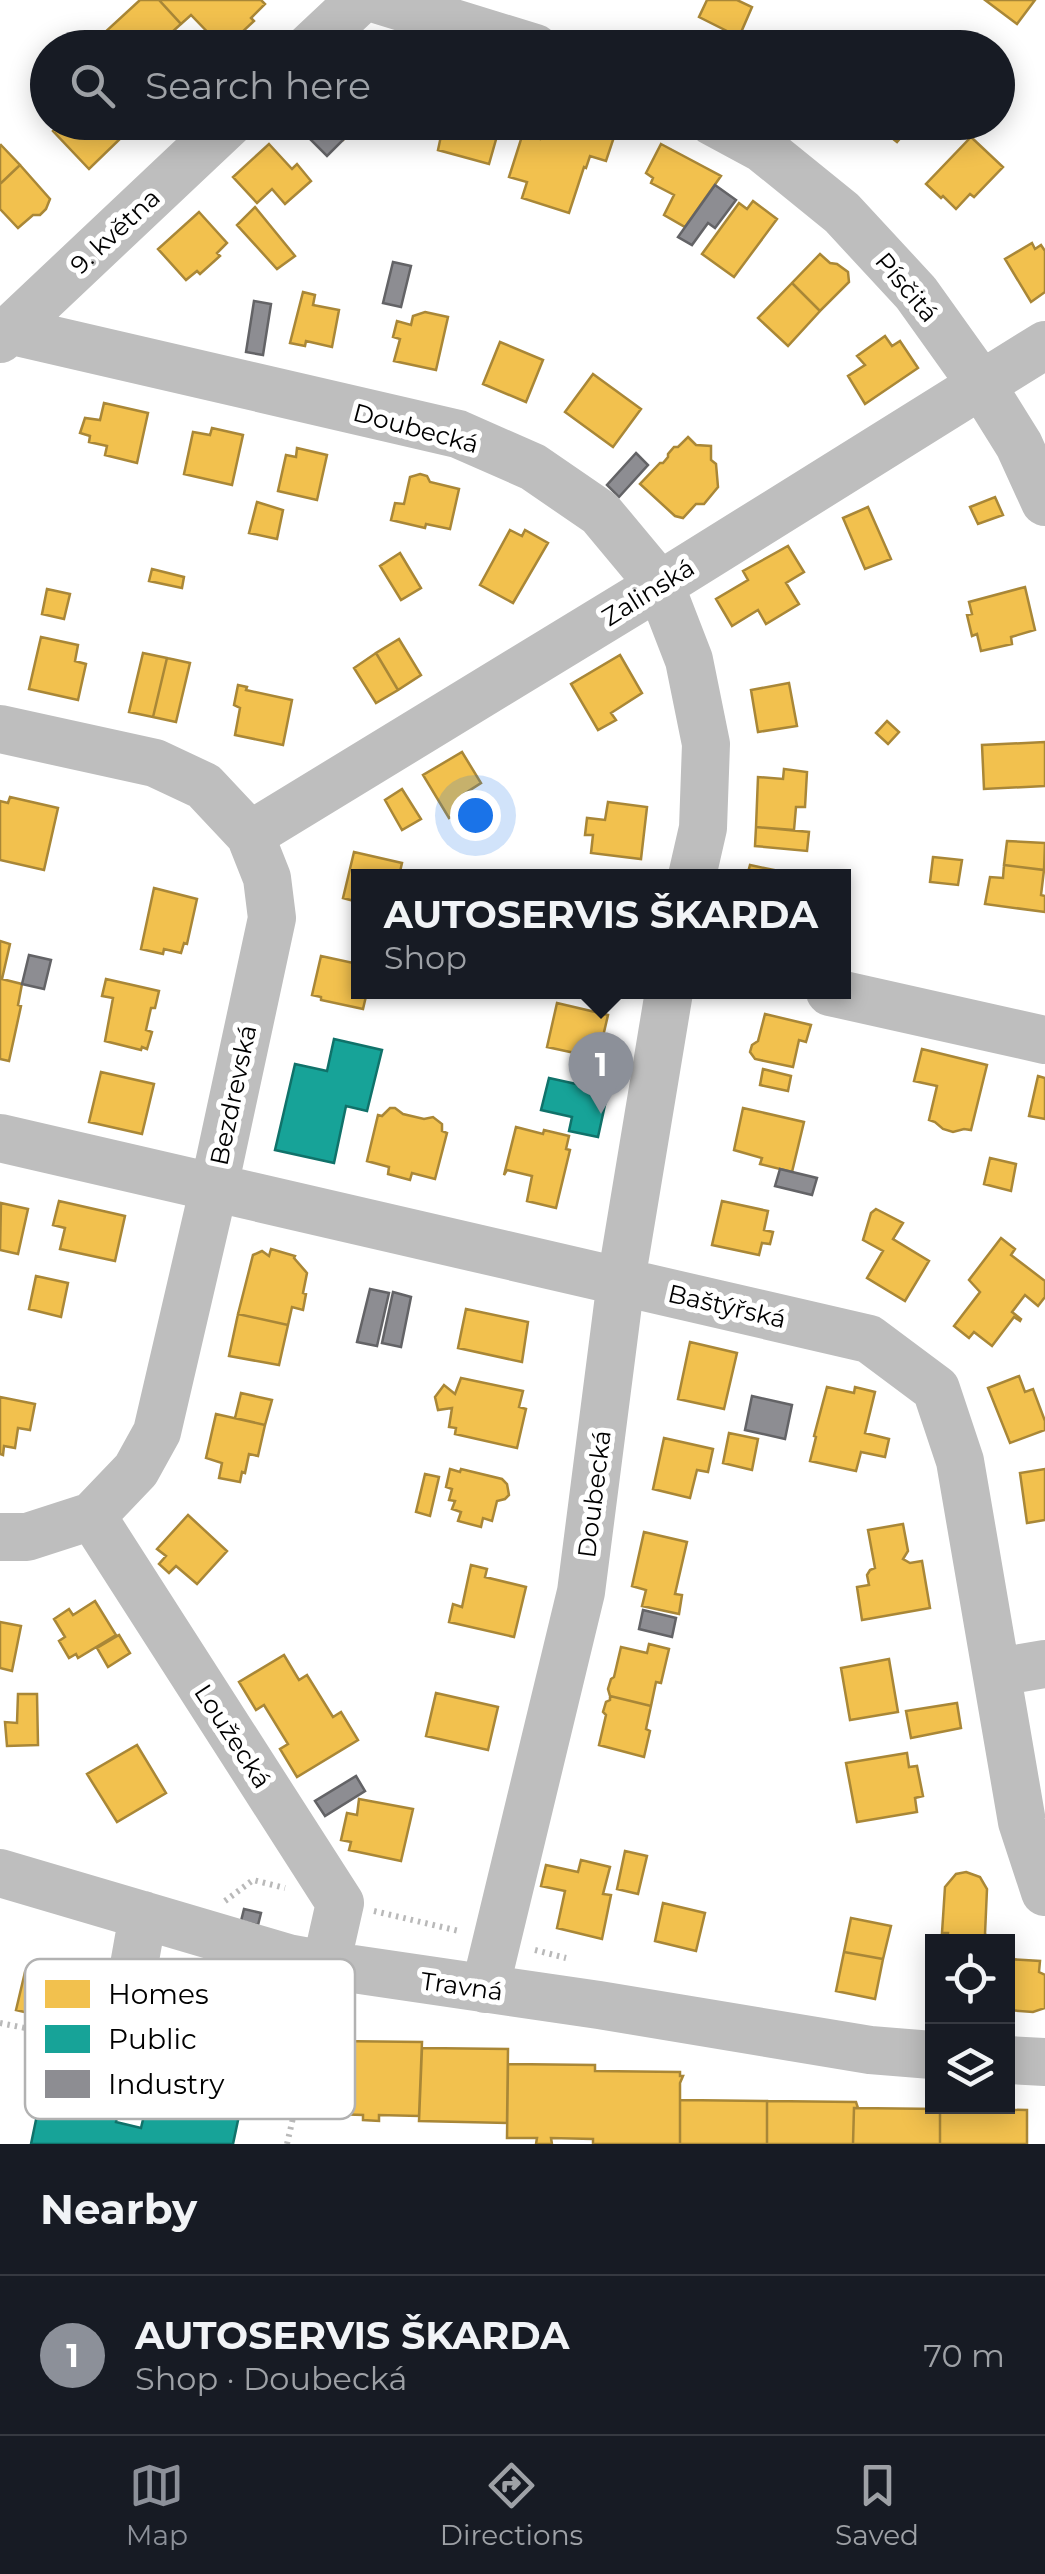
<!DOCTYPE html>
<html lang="en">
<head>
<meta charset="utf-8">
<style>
	:root { --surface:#171b24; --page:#242831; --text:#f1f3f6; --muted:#9ea1a6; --line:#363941; --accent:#8c9099 }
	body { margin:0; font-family:Montserrat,sans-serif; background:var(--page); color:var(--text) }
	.controls { position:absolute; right:30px; bottom:30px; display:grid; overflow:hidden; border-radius:0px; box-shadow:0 5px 25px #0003 }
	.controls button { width:90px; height:90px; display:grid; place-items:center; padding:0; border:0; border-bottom:2px solid var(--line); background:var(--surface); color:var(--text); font:50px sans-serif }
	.you { position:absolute; left:475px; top:815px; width:35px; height:35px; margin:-25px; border:8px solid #fff; border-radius:50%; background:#1a73e8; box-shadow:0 0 0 15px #1a73e833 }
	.badge { display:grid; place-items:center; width:65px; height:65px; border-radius:50%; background:var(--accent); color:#fff; font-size:32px; font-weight:700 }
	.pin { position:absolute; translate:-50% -82px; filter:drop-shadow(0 2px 5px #0008) }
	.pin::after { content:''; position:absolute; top:52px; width:35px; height:30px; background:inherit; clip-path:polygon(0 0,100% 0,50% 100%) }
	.popup { position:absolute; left:351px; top:869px; width:500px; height:130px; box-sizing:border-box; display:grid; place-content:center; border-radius:0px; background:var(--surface); filter:drop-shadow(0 2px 8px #0005); font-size:32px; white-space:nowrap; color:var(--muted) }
	.popup b { font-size:38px; color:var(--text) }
	.popup::after { content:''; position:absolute; left:50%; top:100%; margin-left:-20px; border:20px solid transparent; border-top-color:var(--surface) }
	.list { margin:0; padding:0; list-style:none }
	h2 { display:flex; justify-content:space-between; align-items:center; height:130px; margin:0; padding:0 40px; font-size:42px }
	h2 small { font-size:32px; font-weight:400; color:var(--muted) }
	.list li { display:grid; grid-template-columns:65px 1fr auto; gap:30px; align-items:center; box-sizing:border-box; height:160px; padding:0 40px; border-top:2px solid var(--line) }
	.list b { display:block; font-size:38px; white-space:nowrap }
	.list p { margin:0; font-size:32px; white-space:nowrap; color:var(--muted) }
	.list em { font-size:32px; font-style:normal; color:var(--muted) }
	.icon { flex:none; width:55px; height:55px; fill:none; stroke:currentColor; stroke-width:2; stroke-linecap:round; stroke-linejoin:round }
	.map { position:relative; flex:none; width:1045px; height:2144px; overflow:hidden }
	.search { position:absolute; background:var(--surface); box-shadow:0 5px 25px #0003; left:30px; right:30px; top:30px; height:110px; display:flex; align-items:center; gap:25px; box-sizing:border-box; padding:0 35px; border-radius:55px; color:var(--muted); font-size:38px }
	.sheet { height:290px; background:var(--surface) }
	nav { display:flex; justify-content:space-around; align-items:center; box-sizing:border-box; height:140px; border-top:2px solid var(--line); background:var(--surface); font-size:28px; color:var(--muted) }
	nav a { display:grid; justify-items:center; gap:5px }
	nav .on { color:var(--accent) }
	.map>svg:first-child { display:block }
	.homes { fill:#f2c14e; stroke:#a98737; stroke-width:2.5 }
	.public { fill:#17a398; stroke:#10726a; stroke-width:2.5 }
	.industry { fill:#8d8d92; stroke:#636366; stroke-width:2.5 }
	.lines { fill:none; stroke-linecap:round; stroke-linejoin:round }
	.path { stroke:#b9b9b9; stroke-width:6; stroke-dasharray:2.5 5; stroke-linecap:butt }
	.minor { stroke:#bebebe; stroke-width:48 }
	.labels { text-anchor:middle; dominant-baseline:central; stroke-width:10; stroke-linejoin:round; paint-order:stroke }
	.street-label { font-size:25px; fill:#000; stroke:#fff }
	.key { fill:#fff; stroke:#b2b2b2; stroke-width:2.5 }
	.key-label { font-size:28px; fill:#000 }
</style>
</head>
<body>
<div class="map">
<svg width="1045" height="2144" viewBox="0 0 1045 2144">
	<rect width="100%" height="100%" fill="#fff"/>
	<path class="homes" d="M140,0H159L181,24L160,43L164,48H115L103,34Z
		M159,0H261L265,4L251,18L254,21L238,36L235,32L221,46L191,15L181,24Z
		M707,0H737L752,7L739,37L699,17Z
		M985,0H1035L1017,24Z
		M815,36L825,43L822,48H795L801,39L810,44Z
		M62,122H111L124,135L89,169L53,131Z
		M326,122H362L343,140Z
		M431,122H501L489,164L438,150L441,136L428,133Z
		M553,122H600L617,128L606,161L590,156L586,168L584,167L569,213L522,198L527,182L509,177L523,133L540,139L544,127L551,129Z
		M863,122H914L897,142L878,127L872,131Z
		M971,137L1003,167L974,197L970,194L956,209L943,196L941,198L926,184Z
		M269,144L292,169L297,164L311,181L285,204L272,189L257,203L233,177Z
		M661,144L721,176L685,227L664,215L674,195L651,183L653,178L646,173Z
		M1,145L20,165L0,184V146Z
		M20,165L50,199L46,209L40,215H33L18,228L0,209V184Z
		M753,201L777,219L734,277L702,254L739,203L747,209Z
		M255,207L295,256L277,269L237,225Z
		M199,212L227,243L217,253L220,256L200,274L197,271L186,280L158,249Z
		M1032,243L1035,249L1041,245L1045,251V292L1031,302L1005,259Z
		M820,254L830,263L837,264L848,272L849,282L820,311L792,283Z
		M792,283L820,311L788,346L758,318Z
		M303,292L315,295L313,305L339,310L332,347L306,341L305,346L290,343Z
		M425,312L448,317L436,370L394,361L400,339L393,337L397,321L411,325L413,316Z
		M885,336L892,346L900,341L918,368L865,404L848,376L865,365L857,356Z
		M500,342L543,360L526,402L483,384Z
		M593,374L641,409L613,447L565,412Z
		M104,403L148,413L137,463L105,455L107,446L89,442L90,436L80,433L85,418L100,420Z
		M212,428L243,435L232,485L184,474L193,432L210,435Z
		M688,437L696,445L711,446V460L716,464L718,487L704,504H696L683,518L675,516L640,484L660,463H663L668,457V454L674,447H678Z
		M297,448L327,455L317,500L278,491L286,455L296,457Z
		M420,474L427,476L430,482L459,489L450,529L426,524L425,528L391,520L395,503L404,504L410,477Z
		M995,497L1003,515L978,524L970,507Z
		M257,502L283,510L277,539L249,533Z
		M868,507L891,559L865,569L843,518Z
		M510,530L522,536L525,530L548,543L513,603L480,585Z
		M788,546L804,572L786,583L799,604L766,624L758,610L732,626L716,599L748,580L743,571Z
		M400,553L421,588L401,600L380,566Z
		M152,569L184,577L182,588L149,581Z
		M1025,587L1035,630L1011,637L1012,644L981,651L977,634L972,636L967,615L972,614L969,602Z
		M47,589L70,594L64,619L42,614Z
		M41,637L78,645L75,661L86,664L78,700L29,689Z
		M399,639L421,675L398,690L376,653Z
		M143,653L167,658L153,717L129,712Z
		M376,653L398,690L376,703L354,668Z
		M620,655L642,693L611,713L616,720L598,730L571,684Z
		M167,658L190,663L176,722L153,717Z
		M789,683L797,726L758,732L751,690Z
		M238,685L247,687L246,690L292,700L283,745L235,735L240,708L234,705Z
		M887,721L899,732L888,744L876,733Z
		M1045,742V786L984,789L982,745Z
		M462,752L481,783L464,794L470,805L449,818L423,775Z
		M784,769L807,772L805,807H796L794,830L756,827L758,777L783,779Z
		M402,789L421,819L402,830L385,800Z
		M10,797L58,808L44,870L0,860V801L8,803Z
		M608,802L647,807L641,859L591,853L593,835H585L587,818L605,820Z
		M756,827L809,832L807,851L755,846Z
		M1007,841L1045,843L1044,870L1004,865Z
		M354,852L402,863L399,876H358V902L343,898Z
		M933,857L962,860L958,885L930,882Z
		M750,865L803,876H747Z
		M1004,865L1044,870L1041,895L1045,896V912L985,904L990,877L1003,878Z
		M154,888L197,899L187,944L184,943L181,953L164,949L163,954L141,949Z
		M0,941L10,944L2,979L22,984L18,1005L21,1006L9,1061L0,1059Z
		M321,956L358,964V992H367L363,1009L321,1000V997L312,995Z
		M106,979L159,991L155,1008H151L146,1030L152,1032L147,1049L142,1047L141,1050L105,1041L113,998L102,996Z
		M557,1003L608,1015L598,1058L547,1047Z
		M765,1014L811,1025L806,1042L799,1040L793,1067L755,1059L750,1052L752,1045L758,1041Z
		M922,1049L987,1065L971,1130L964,1129L953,1132L943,1129L935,1122L929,1120L937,1086L914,1081Z
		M763,1069L791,1076L788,1091L760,1085Z
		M101,1072L154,1084L142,1134L89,1122Z
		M1038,1076L1045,1078V1119L1029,1116Z
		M390,1108H395L403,1114L424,1119L433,1117L442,1124V1131L447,1133L435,1179L412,1173L410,1180L388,1174L389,1167L367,1161L378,1115L382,1116Z
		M743,1108L804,1122L792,1172L760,1164L762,1158L734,1150Z
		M516,1127L543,1134L544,1130L569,1136L566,1149L570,1150L556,1208L527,1201L532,1176L507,1170L504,1175Z
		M990,1158L1016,1164L1011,1191L984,1184Z
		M59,1201L125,1216L115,1261L60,1249L65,1228L53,1225Z
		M722,1201L768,1211L764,1230L773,1232L770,1244L762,1243L759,1255L712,1245Z
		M1,1203L28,1209L18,1254L0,1250Z
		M876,1209L903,1223L893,1239L929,1261L905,1301L867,1278L883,1251L863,1240L871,1213Z
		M1001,1238L1015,1249L1011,1255L1045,1281V1297L1038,1306L1025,1295L1012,1312L1021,1319L1020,1321L1014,1317L992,1346L974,1332L969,1338L954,1326L980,1292L969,1280Z
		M271,1249L295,1256L294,1258L307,1273L303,1293L306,1294L303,1310L292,1307L288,1325L238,1314L253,1255L262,1251L269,1256Z
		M36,1276L68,1283L61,1317L29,1309Z
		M466,1309L528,1322L522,1362L458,1348Z
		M238,1314L288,1325L279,1365L229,1356Z
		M690,1342L737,1353L724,1409L678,1399Z
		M1019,1376L1025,1392L1033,1389L1045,1421V1430L1010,1443L988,1388Z
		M461,1378L523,1391L519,1407L526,1409L517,1448L455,1434L456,1428L449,1427L452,1408L438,1410L435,1397L444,1385L455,1394Z
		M827,1387L854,1393L855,1387L875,1392L865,1433L889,1439L885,1457L861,1452L856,1471L810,1461L816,1437L814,1436Z
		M241,1393L272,1400L265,1425L235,1418Z
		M0,1397L35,1404L30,1430L18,1428L15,1448L4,1446L3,1455L0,1454Z
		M216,1414L265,1425L258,1456L249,1454L245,1473L242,1472L240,1482L219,1478L222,1463L206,1458Z
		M729,1433L758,1439L752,1470L723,1463Z
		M664,1438L713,1449L708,1472L697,1470L690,1498L653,1489Z
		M450,1469L460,1472L461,1469L502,1479L507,1484L509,1495L505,1499L497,1501L492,1521L483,1518L481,1527L458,1521L461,1512L452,1509L455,1501L449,1500L452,1489L446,1487Z
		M1045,1469V1520L1027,1523L1020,1473Z
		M425,1474L439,1477L430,1516L416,1512Z
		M188,1515L227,1551L197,1584L176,1566L169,1573L159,1564L166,1556L157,1549Z
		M903,1524L908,1551L903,1559L910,1563L922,1561L930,1608L862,1620L857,1587L869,1585L867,1575L870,1570L875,1568L868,1530Z
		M644,1532L687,1542L675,1594L682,1595L679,1614L642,1606L646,1590L632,1586Z
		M471,1565L487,1569L485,1577L526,1587L514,1637L449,1622L453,1604L462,1607Z
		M95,1601L116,1635L78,1658L76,1654L69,1658L59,1641L65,1637L54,1619L69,1609L73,1615Z
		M0,1622L21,1626L12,1671L0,1668Z
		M119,1635L130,1653L108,1667L97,1648Z
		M649,1644L669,1649L661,1683L656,1682L651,1706L610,1696L608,1689L611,1679L614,1677L621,1647L647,1653Z
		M284,1655L299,1680L307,1675L333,1717L341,1712L358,1740L297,1777L280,1749L288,1744L264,1705L256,1710L239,1682Z
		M889,1659L898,1712L850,1720L841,1668Z
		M436,1693L498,1707L488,1750L426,1736Z
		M18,1694H37L38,1745L7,1746L5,1722L17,1723Z
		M610,1696L651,1706L646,1729L650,1731L644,1757L599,1745L606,1715L603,1712L606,1702L610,1700Z
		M957,1703L961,1728L911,1738L906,1711Z
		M137,1745L166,1793L117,1822L87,1774Z
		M907,1753L909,1767L917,1766L923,1796L915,1798L917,1812L857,1822L846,1763Z
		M359,1799L413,1809L401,1861L349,1850L351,1842L341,1840L347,1813L357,1815Z
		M625,1851L647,1856L638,1894L617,1889Z
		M581,1860L610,1867L603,1894L611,1895L602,1939L557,1928L565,1891L541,1886L546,1865L578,1872Z
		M966,1872L980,1877L987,1889L985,1934L992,1941H947L948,1933H942L945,1887L956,1874Z
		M663,1903L705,1913L696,1951L655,1941Z
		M851,1918L891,1926L883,1959L844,1952Z
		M844,1952L883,1959L875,1999L836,1991Z
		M1008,1959L1040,1961L1039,1972L1045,1975V2008L1033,2012L1008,2010Z
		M25,1972L54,1979L46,2017L16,2010Z
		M334,2041L422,2042L419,2116L379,2115V2121L363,2120V2115L334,2114L333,2052Z
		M422,2048L508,2049L507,2123L419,2121Z
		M508,2064L595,2065V2071L680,2072V2076H683L680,2083V2144H593V2139L551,2138L552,2144H536L537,2138H507Z
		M680,2100L767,2101V2144H680Z
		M767,2101L856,2102L858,2108H854L853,2144H767Z
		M854,2108L940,2109V2144H853Z
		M940,2109L1027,2110V2144H940Z"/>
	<path class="public" d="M334,1039L382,1050L367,1111L346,1106L334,1163L275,1150L295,1064L327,1071Z
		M549,1078L608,1091L598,1137L569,1131L572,1117L541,1110Z
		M49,2057L126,2073L116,2122L141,2128L146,2107L155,2109L163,2074L244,2092L233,2144H31Z"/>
	<path class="industry" d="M321,122H326L343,140L327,156L307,136Z
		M715,185L736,200L715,228L708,223L692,245L678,237Z
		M393,262L411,266L401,307L383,303Z
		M254,301L271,304L263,355L246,352Z
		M636,453L648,465L619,497L607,485Z
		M29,955L51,960L44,989L22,984Z
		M780,1169L817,1178L812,1195L775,1186Z
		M370,1289L389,1293L377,1346L357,1342Z
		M393,1292L411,1297L401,1347L382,1343Z
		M752,1396L792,1405L785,1439L745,1430Z
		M643,1610L676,1618L672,1637L639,1629Z
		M356,1776L365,1791L325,1816L315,1801Z
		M244,1909L261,1913L258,1925L241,1921Z"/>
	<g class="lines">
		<path class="path" d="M225,1901L253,1880L285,1888
			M374,1911L459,1931
			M535,1950L566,1958
			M0,2023L295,2082
			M287,2144L296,2105L290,1994"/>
		<path class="minor" d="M379,0L535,48
			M309,48L360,0
			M713,122L763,149L842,213L916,293L981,384L1019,445L1045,502
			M9,330L458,434L533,467L600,513L660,585L689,660L706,744L703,828L692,876
			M0,339L230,122
			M0,729L155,763L204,786L250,835L267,878L272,918L214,1187L157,1432L136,1470L92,1516L27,1537H0
			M250,835L660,585L1045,345
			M830,992L1045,1040
			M0,1138L869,1339L936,1389L960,1461L1022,1822L1045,1892
			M92,1516L340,1903L326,1965
			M997,1672L1045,1664
			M0,1873L288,1958L326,1965L599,2005L870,2050L932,2055
			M485,1989L581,1592L621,1281L669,992
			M128,1999L143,1915
			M1008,2060L1045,2062"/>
	</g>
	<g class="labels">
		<g class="street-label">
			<text transform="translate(115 231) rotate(-43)">9. května</text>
			<text transform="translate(907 287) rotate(50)">Písčitá</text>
			<text transform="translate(416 428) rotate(15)">Doubecká</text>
			<text transform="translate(648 592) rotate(-32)">Zalinská</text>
			<text transform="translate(233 1095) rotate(-78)">Bezdrevská</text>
			<text transform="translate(727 1306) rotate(13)">Baštýřská</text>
			<text transform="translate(594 1494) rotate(-83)">Doubecká</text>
			<text transform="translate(233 1736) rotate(57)">Loužecká</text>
			<text transform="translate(462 1986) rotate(8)">Travná</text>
		</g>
	</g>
	<rect x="25" y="1959" width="330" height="160" rx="15" class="key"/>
	<rect x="45" y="1980" width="45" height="28" fill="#f2c14e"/>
	<rect x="45" y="2025" width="45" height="28" fill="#17a398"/>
	<rect x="45" y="2070" width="45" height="28" fill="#8d8d92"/>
	<g class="key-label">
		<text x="108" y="2004">Homes</text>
		<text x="108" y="2049">Public</text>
		<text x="108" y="2094">Industry</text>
	</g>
</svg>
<div class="controls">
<button><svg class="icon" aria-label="locate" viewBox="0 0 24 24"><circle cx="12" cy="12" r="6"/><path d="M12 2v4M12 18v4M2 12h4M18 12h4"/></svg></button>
<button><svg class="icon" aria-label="layers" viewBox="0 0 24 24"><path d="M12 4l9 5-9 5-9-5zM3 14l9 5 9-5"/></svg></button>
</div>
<div class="you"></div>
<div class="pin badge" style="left:601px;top:1114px">1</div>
<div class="popup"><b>AUTOSERVIS ŠKARDA</b>Shop</div>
<div class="search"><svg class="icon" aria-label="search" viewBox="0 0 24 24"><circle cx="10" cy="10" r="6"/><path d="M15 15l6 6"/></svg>Search here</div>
</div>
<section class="sheet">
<h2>Nearby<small></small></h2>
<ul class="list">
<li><span class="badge">1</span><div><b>AUTOSERVIS ŠKARDA</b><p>Shop · Doubecká</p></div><em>70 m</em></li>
</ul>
</section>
<nav>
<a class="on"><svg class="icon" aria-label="map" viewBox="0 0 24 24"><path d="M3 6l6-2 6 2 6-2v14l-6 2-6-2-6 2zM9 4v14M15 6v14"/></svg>Map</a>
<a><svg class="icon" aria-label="directions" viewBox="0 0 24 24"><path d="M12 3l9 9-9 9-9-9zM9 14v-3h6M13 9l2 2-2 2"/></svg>Directions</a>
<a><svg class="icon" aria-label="saved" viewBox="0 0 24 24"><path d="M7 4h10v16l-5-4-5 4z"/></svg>Saved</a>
</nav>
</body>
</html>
